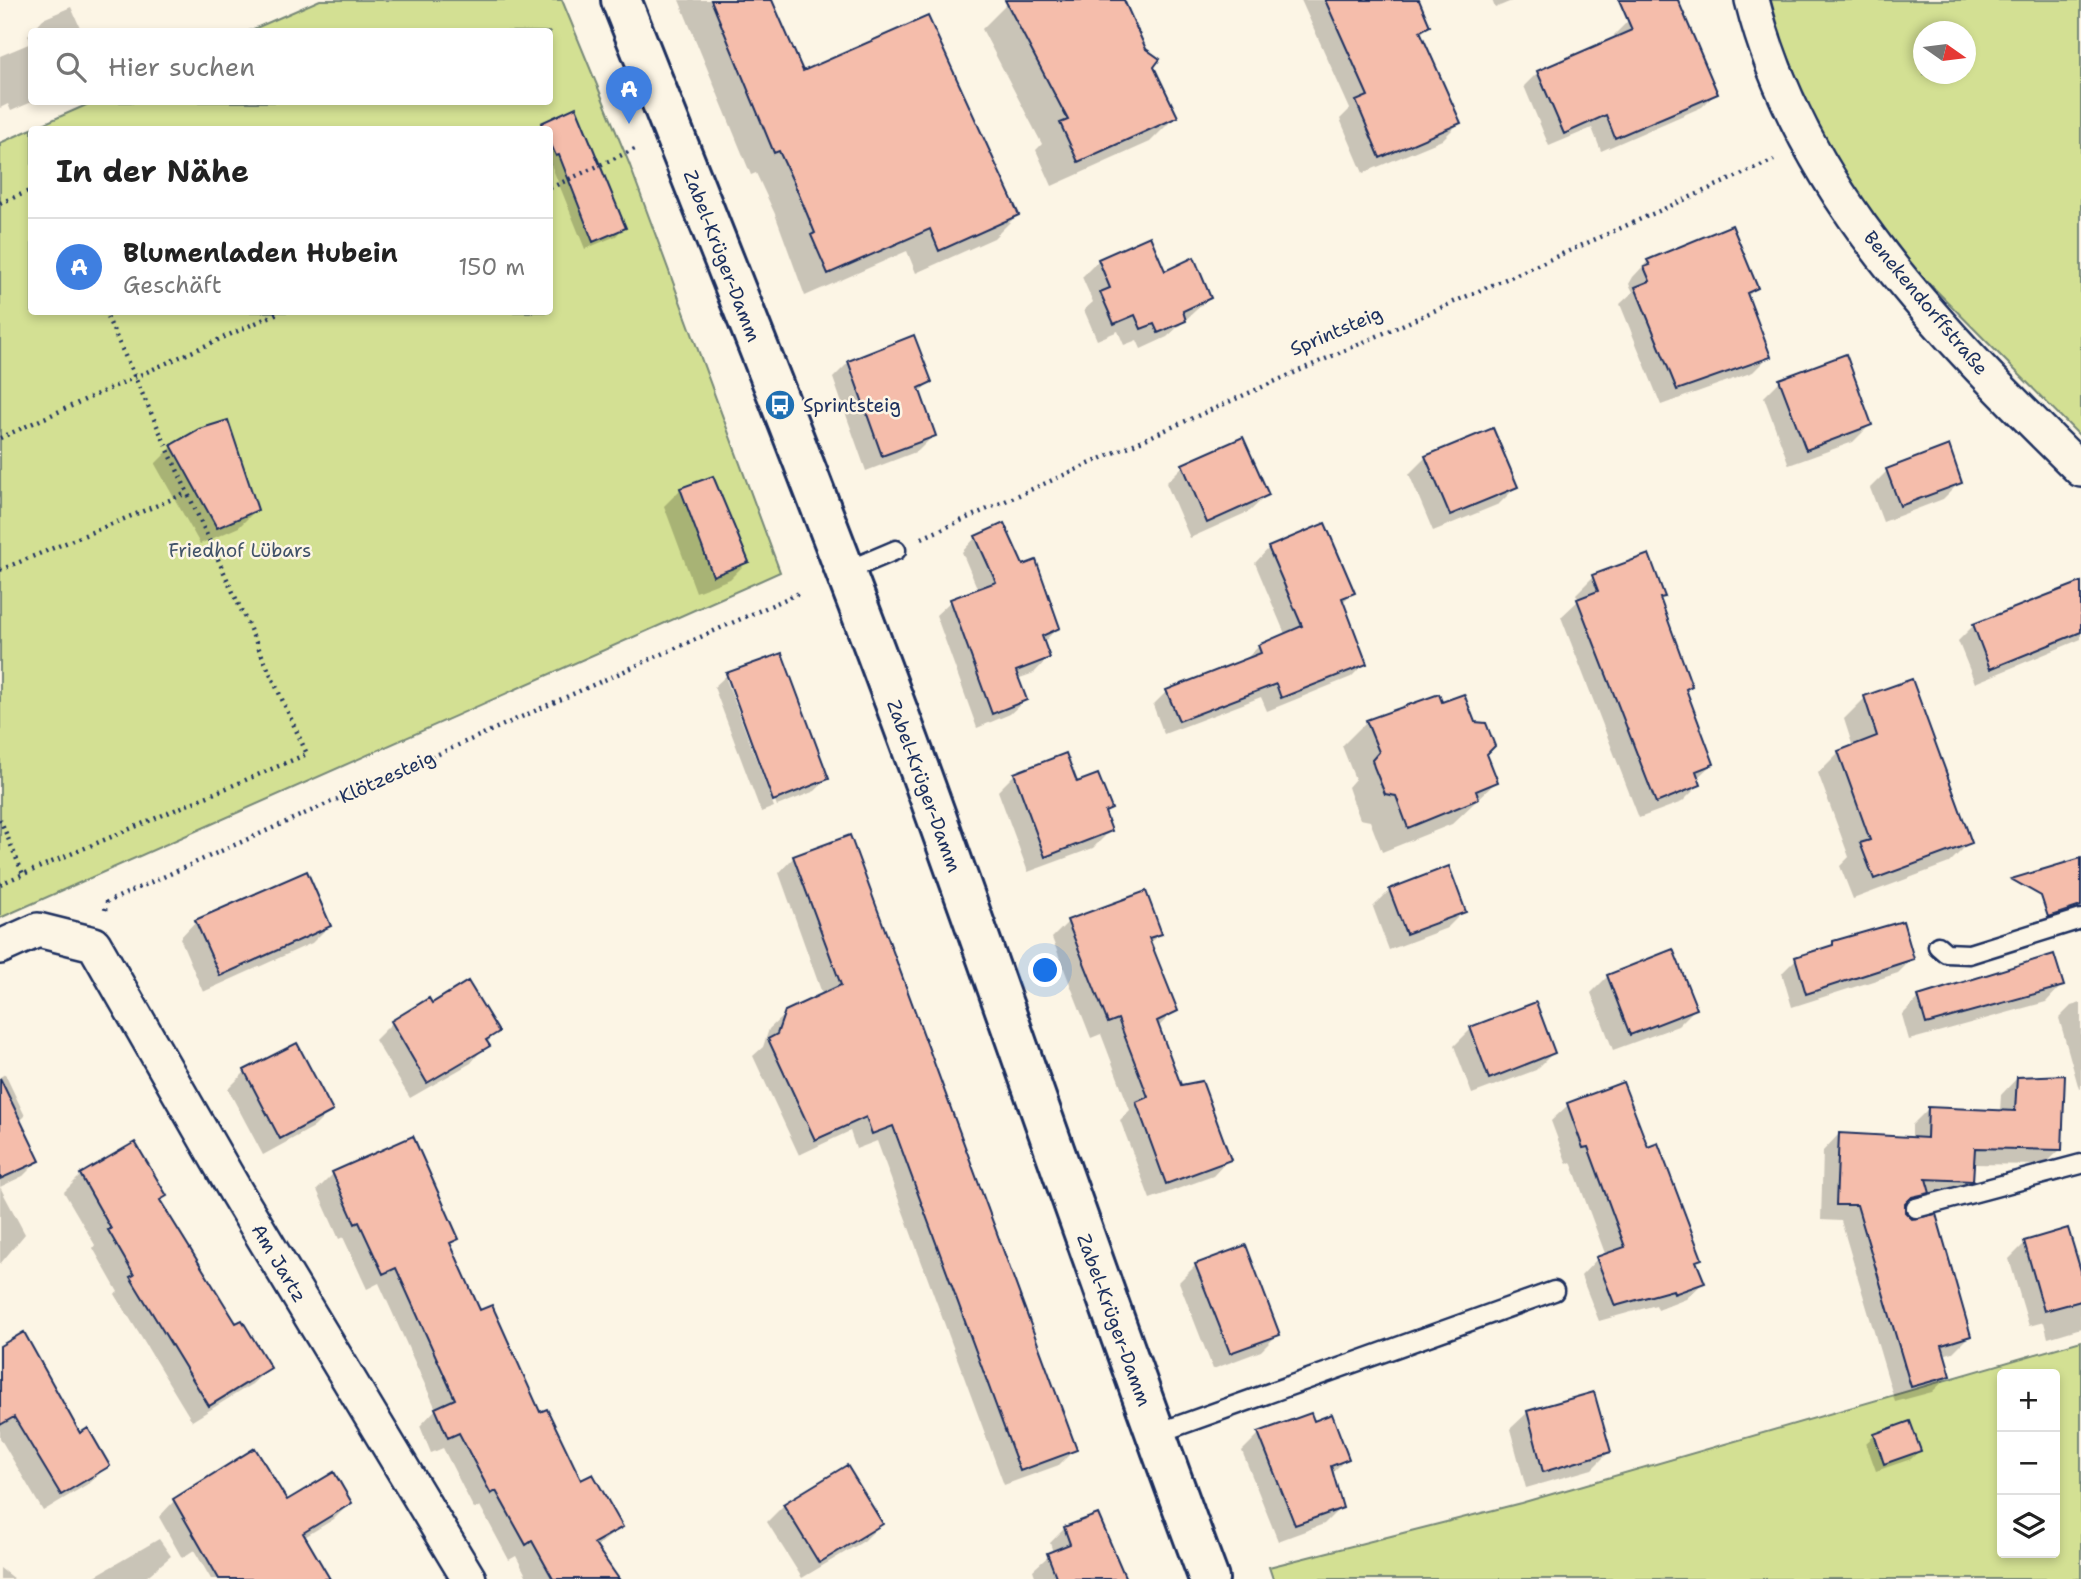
<!DOCTYPE html>
<html lang="de">
<head>
<meta charset="utf-8">
<style>
	:root { --surface:#fff; --page:#f6f6f6; --text:#222; --muted:#767676; --line:#e0e0e0; --accent:#111827 }
	body { margin:0; font-family:"Shantell Sans",sans-serif; background:var(--page); color:var(--text) }
	.controls { position:absolute; right:21px; bottom:21px; display:grid; overflow:hidden; border-radius:7px; box-shadow:0 4px 10px #0003 }
	.controls button { width:63px; height:63px; display:grid; place-items:center; padding:0; border:0; border-bottom:2px solid var(--line); background:var(--surface); color:var(--text); font:35px sans-serif }
	.compass { position:absolute; left:1913px; top:21px; width:63px; height:63px; border-radius:50%; background:var(--surface); box-shadow:0 4px 10px #0003; rotate:104deg }
	.you { position:absolute; left:1046px; top:971px; width:24px; height:24px; margin:-18px; border:5px solid #fff; border-radius:50%; background:#1a73e8; box-shadow:0 0 0 10px #1a73e833 }
	.badge { display:grid; place-items:center; width:46px; height:46px; border-radius:50%; background:var(--accent); color:#fff; font-size:23px; font-weight:700 }
	.pin { position:absolute; translate:-50% -58px; filter:drop-shadow(0 2px 4px #0008) }
	.pin::after { content:''; position:absolute; top:37px; width:24px; height:21px; background:inherit; clip-path:polygon(0 0,100% 0,50% 100%) }
	.list { margin:0; padding:0; list-style:none }
	h2 { display:flex; justify-content:space-between; align-items:center; height:91px; margin:0; padding:0 28px; font-size:30px }
	h2 small { font-size:23px; font-weight:400; color:var(--muted) }
	.list li { display:grid; grid-template-columns:46px 1fr auto; gap:21px; align-items:center; box-sizing:border-box; height:98px; padding:0 28px; border-top:2px solid var(--line) }
	.list b { display:block; font-size:26px; white-space:nowrap }
	.list p { margin:0; font-size:23px; white-space:nowrap; color:var(--muted) }
	.list em { font-size:23px; font-style:normal; color:var(--muted) }
	.icon { flex:none; width:38px; height:38px; fill:none; stroke:currentColor; stroke-width:2; stroke-linecap:round; stroke-linejoin:round }
	.map { position:relative; flex:none; width:2081px; height:1579px; overflow:hidden }
	.search { position:absolute; background:var(--surface); box-shadow:0 4px 10px #0003; left:28px; top:28px; width:525px; height:77px; display:flex; align-items:center; gap:18px; box-sizing:border-box; padding:0 24px; border-radius:7px; color:var(--muted); font-size:26px }
	.panel { position:absolute; background:var(--surface); box-shadow:0 4px 10px #0003; left:28px; top:126px; width:525px; height:189px; border-radius:7px }
	.map>svg:first-child { display:block }
	.green { fill:#d3e093; stroke:#778878; stroke-width:2; fill-rule:evenodd }
	.shadow { fill:#0003 }
	.building { fill:#f5bdab; stroke:#1b2f5e; stroke-width:2 }
	.lines { fill:none; stroke-linecap:round; stroke-linejoin:round }
	.lane-casing { stroke:#1b2f5e; stroke-width:23 }
	.street-casing { stroke:#1b2f5e; stroke-width:38 }
	.secondary-casing { stroke:#1b2f5e; stroke-width:44 }
	.path { stroke:#1b2f5e; stroke-width:4.5; stroke-dasharray:2 5; stroke-linecap:butt }
	.lane { stroke:#fcf5e5; stroke-width:18 }
	.street { stroke:#fcf5e5; stroke-width:33 }
	.secondary { stroke:#fcf5e5; stroke-width:38 }
	.labels { text-anchor:middle; dominant-baseline:central; stroke-width:5; stroke-linejoin:round; paint-order:stroke }
	.street-label { font-size:19px; fill:#1b2f5e; stroke:#fcf5e5 }
	.poi-label { font-size:19px; fill:#1b2f5e; stroke:#fcf5e5; text-anchor:start }
	.park-label { font-size:19px; fill:#405269; stroke:#fcf5e5 }
</style>
</head>
<body>
<div class="map">
<svg width="2081" height="1579" viewBox="0 0 2081 1579">
	<rect width="100%" height="100%" fill="#fcf5e5"/>
	<filter id="ink" filterUnits="userSpaceOnUse"><feTurbulence type="fractalNoise" baseFrequency=".0143" numOctaves="2"/><feDisplacementMap in="SourceGraphic" scale="14" xChannelSelector="R" yChannelSelector="G"/><feConvolveMatrix kernelMatrix="1 2 1 2 8 2 1 2 1" color-interpolation-filters="sRGB"/></filter>
	<g filter="url(#ink)">
		<path class="green" d="M320,0H562L629,163L780,572L0,918V143L93,102H550V32L249,31ZM32,130H550V312H32Z
			M1770,0H2081V437L1913,267L1823,145L1780,35ZM1924,32H1966V74H1924Z
			M2081,1341V1579H1273L1269,1567L1521,1503ZM2002,1374H2055V1553H2002Z"/>
		<path class="shadow" d="M679,0H771L802,73L1017,215L994,238L916,273L907,251L805,296L775,214L756,173L751,175Z
			M1016,0H1122L1175,117L1150,142L1052,186L1036,150L1042,144L982,29L1007,4Z
			M1301,0H1417L1428,26L1420,35L1459,123L1442,140L1363,173L1340,119L1350,109Z
			M1492,0H1514L1495,8Z
			M71,7L82,32H32V102L11,111L8,104L0,108V56L31,43L28,35L43,19Z
			M1628,21L1716,93L1702,107L1601,151L1592,128L1549,146L1524,86L1538,72L1616,39L1614,35Z
			M575,110L624,227L616,236L585,249L550,162V130H537Z
			M1099,260L1164,273L1209,298L1167,337L1141,349L1137,340L1124,345L1118,331L1097,340L1084,310L1093,302L1082,277Z
			M1648,261L1756,288L1747,297L1769,356L1753,372L1661,405L1620,304L1633,292L1629,284L1633,277Z
			M849,362L930,382L919,392L934,435L918,451L866,471L833,378Z
			M1780,381L1870,425L1853,442L1789,465L1764,397Z
			M199,431L256,510L239,527L200,544L155,464L172,447Z
			M1242,439L1267,495L1250,511L1190,538L1166,483L1183,466Z
			M1426,457L1516,487L1499,504L1433,531L1409,474Z
			M1887,471L1960,482L1943,499L1883,522L1870,488Z
			M681,489L747,562L730,579L696,592L664,506Z
			M976,537L1022,568L1058,627L1043,643L1048,658L1034,673L1017,679L1025,700L1010,714L977,728L936,615L951,601L978,590L962,552Z
			M1269,548L1353,592L1342,603L1365,663L1351,677L1267,711L1261,697L1164,734L1153,705L1167,691L1244,661L1259,646L1285,634L1255,563Z
			M1593,577L1663,596L1659,600L1690,686L1685,691L1712,764L1697,778L1699,785L1682,802L1639,818L1561,617L1579,600L1576,594Z
			M2074,586L2081,599V639L1975,683L1958,641L1974,625Z
			M781,655L827,779L815,791L777,806L730,679H726L774,807L761,812L714,687L727,675Z
			M1865,698L1970,842L1949,863L1853,899L1840,866L1849,857L1818,773L1839,752L1853,747L1844,719Z
			M1441,705L1485,754L1496,782L1452,824L1382,852L1370,821L1360,819L1350,793L1348,787L1355,779L1342,746L1367,721Z
			M1015,774L1076,785L1110,809L1104,815L1110,831L1093,848L1028,872L998,791Z
			M794,857L1075,1449L1059,1465L1004,1485L877,1141L856,1149L850,1131L799,1155L753,1056L763,1047L769,1029L786,1013L823,996L779,873Z
			M1390,890L1464,911L1447,928L1389,950L1373,907Z
			M196,921L329,926L312,943L203,992L180,938Z
			M1068,922L1160,933L1150,943L1176,1010L1157,1028L1180,1087L1229,1159L1213,1176L1150,1199L1120,1120L1130,1110L1101,1034L1091,1038L1052,938Z
			M1834,943L1912,959L1898,973L1792,1007L1782,973L1796,959L1828,949Z
			M1608,976L1695,1009L1678,1026L1613,1050L1591,993Z
			M2062,985L2046,1002L1909,1040L1902,1015L1919,998Z
			M429,1001L431,1005L496,1032L471,1063L410,1098L375,1040L392,1023Z
			M2081,1003V1088L2079,1089L2059,1018L2071,1006Z
			M1535,1004L1553,1053L1536,1070L1472,1094L1454,1046L1471,1029Z
			M296,1045L331,1110L314,1127L263,1155L228,1089L245,1072Z
			M5,1074L25,1116L19,1122L38,1161L23,1176L0,1187V1077Z
			M2017,1078L2061,1149L2044,1165L1972,1164V1180L1955,1196L1924,1195L1911,1208L1902,1211L1969,1336L1953,1352L1943,1355L1949,1376L1932,1392L1895,1402L1841,1221L1821,1220L1823,1151L1839,1134L1912,1139V1125L1928,1109L2000,1112L2001,1095Z
			M1622,1084L1647,1149L1700,1259L1695,1263L1703,1283L1686,1299L1658,1310L1656,1305L1599,1321L1581,1276L1597,1259L1606,1256L1571,1162L1567,1164L1551,1121L1568,1105Z
			M333,1174L457,1239L449,1246L480,1312L580,1483L621,1527L595,1548L617,1579H528L516,1556L509,1560L480,1506L474,1509L443,1448L431,1453L420,1426L436,1409L379,1283L367,1289L343,1237L339,1239L317,1190Z
			M81,1175L165,1196L159,1202L235,1326L269,1368L252,1384L192,1421L115,1294L118,1292L93,1248L95,1245L64,1192Z
			M0,1187L25,1234L0,1264Z
			M2025,1243L2079,1255L2081,1328L2048,1338L2044,1322L2029,1326L2009,1259Z
			M1196,1265L1278,1334L1261,1351L1213,1369L1179,1282Z
			M0,1348L108,1465L91,1482L43,1511L0,1438Z
			M1527,1413L1609,1452L1592,1469L1526,1488L1510,1429Z
			M1313,1423L1347,1458L1331,1474L1341,1507L1324,1524L1278,1541L1242,1451L1259,1434Z
			M1875,1435L1919,1451L1911,1459L1876,1471L1866,1443Z
			M174,1501L286,1502L350,1503L334,1519L303,1538L328,1579H211L194,1550L182,1558L159,1517Z
			M784,1505L881,1524L864,1541L802,1578L767,1522Z
			M1065,1528L1123,1579H1036L1033,1570L1053,1552L1050,1543Z
			M159,1539L171,1556L144,1579H90Z
			M0,1568L14,1579H0Z"/>
		<path class="building" d="M711,0H772L803,71L928,16L1019,215L939,251L930,229L828,274L811,235L815,233L797,190L779,151L774,153Z
			M1005,0H1124L1146,49L1160,59L1154,67L1178,117L1078,162L1060,123L1068,120Z
			M1325,0H1419L1430,26L1420,31L1461,123L1380,158L1356,101L1368,96Z
			M1619,0H1678L1718,94L1615,138L1606,115L1564,134L1537,71L1632,30Z
			M576,107L626,228L593,242L559,155L556,156L550,142V130H544L541,123Z
			M1732,225L1758,288L1747,293L1771,357L1677,390L1635,287L1650,281L1644,267L1650,265L1647,260Z
			M1150,236L1165,271L1194,257L1211,298L1183,311L1186,321L1158,333L1154,324L1141,329L1135,315L1114,324L1100,292L1110,288L1098,259Z
			M914,335L932,382L919,388L936,436L882,456L848,361Z
			M1846,354L1872,425L1806,450L1779,379Z
			M228,420L258,510L217,528L171,445L199,429Z
			M1493,428L1518,487L1450,515L1425,456Z
			M1243,437L1269,495L1207,523L1182,464Z
			M1949,445L1962,483L1900,506L1886,469Z
			M713,476L749,562L713,576L680,488Z
			M1004,523L1023,565L1036,560L1060,628L1042,636L1050,658L1016,671L1027,700L992,714L950,599L996,582L975,536Z
			M1325,523L1355,593L1342,598L1367,664L1281,698L1276,684L1179,721L1166,690L1261,653L1258,645L1302,626L1268,547Z
			M1649,554L1665,597L1660,598L1692,686L1686,689L1714,764L1696,771L1701,785L1656,803L1577,599L1598,591L1592,575Z
			M2081,582V632L1990,669L1973,624Z
			M782,653L829,779L773,801L726,673Z
			M1912,679L1972,843L1874,879L1860,843L1870,840L1838,751L1877,736L1864,696Z
			M1439,694L1442,702L1464,694L1475,722L1486,723L1495,746L1487,754L1498,782L1476,791L1479,799L1408,828L1396,796L1385,794L1374,767L1372,760L1379,752L1366,720Z
			M1066,753L1077,782L1098,774L1112,809L1105,812L1112,831L1045,857L1014,773Z
			M850,835L1077,1450L1020,1471L893,1126L872,1134L866,1117L815,1140L768,1039L777,1034L785,1011L841,985L793,856Z
			M2081,858V906L2048,917L2041,896L2011,879Z
			M1449,866L1466,912L1406,934L1389,889Z
			M307,871L331,926L220,976L195,920Z
			M1146,891L1162,934L1149,938L1178,1011L1157,1021L1181,1085L1202,1081L1231,1160L1166,1184L1136,1102L1148,1097L1118,1019L1108,1023L1067,920Z
			M1903,921L1914,959L1806,994L1795,957L1833,945V941Z
			M1673,949L1697,1009L1630,1035L1607,975Z
			M2054,954L2064,986L1926,1024L1918,996Z
			M468,981L499,1032L486,1040L490,1046L427,1083L391,1021L429,998L432,1003Z
			M1536,1002L1555,1053L1489,1079L1470,1027Z
			M297,1043L333,1111L280,1139L244,1070Z
			M2065,1075L2062,1150L1975,1148L1973,1181L1926,1179L1930,1193L1912,1197L1905,1204V1212L1912,1219L1936,1214L1971,1336L1942,1345L1951,1376L1911,1387L1857,1205H1836L1839,1133L1927,1138L1928,1107L2015,1111L2017,1077Z
			M0,1078L40,1161L0,1179Z
			M1623,1082L1648,1147L1658,1143L1702,1259L1696,1261L1705,1283L1674,1294L1673,1290L1615,1306L1596,1257L1625,1247L1588,1147L1583,1148L1567,1103Z
			M413,1136L459,1239L450,1243L480,1310L492,1305L540,1412L547,1409L581,1480L593,1474L623,1527L594,1543L619,1579H553L532,1541L526,1545L496,1491L491,1494L459,1433L448,1438L435,1408L455,1399L396,1268L383,1274L359,1222L355,1224L332,1172Z
			M135,1142L167,1196L160,1200L236,1323L242,1320L271,1368L209,1406L130,1277L134,1275L108,1230L111,1229L80,1174Z
			M2068,1228L2081,1271V1301L2044,1311L2024,1241Z
			M1246,1245L1280,1335L1230,1353L1195,1264Z
			M24,1332L80,1433L88,1428L110,1466L61,1495L14,1417L0,1425V1346Z
			M1594,1392L1611,1452L1543,1472L1527,1411Z
			M1311,1413L1314,1421L1332,1414L1349,1459L1331,1466L1343,1508L1295,1525L1258,1432Z
			M1910,1421L1921,1451L1884,1464L1874,1434Z
			M255,1448L287,1500L334,1472L352,1503L303,1533L330,1579H219L173,1499Z
			M847,1465L883,1524L819,1563L783,1504Z
			M1098,1514L1126,1579H1057L1047,1553L1070,1544L1064,1527Z"/>
		<g class="lines">
			<g class="lane-casing">
				<path id="lane" d="M844,572L896,550
					M1938,946L1946,953L1969,954L2081,919
					M1916,1208L2081,1164
					M1155,1434L1554,1291"/>
			</g>
			<g class="street-casing">
				<path id="street" d="M1752,0C1800,192 1944,335 2081,470
					M0,947L38,930L94,944L236,1192L469,1579"/>
			</g>
			<g class="secondary-casing">
				<path id="secondary" d="M621,0C723,257 826,514 921,774C1018,1042 1109,1312 1209,1579"/>
			</g>
			<path class="path" d="M550,188L637,148
				M0,203L32,190
				M0,438L280,312
				M922,538L1774,160
				M0,570L187,493
				M0,819L23,874
				M0,884L307,754L105,312
				M105,910L107,902L799,593"/>
			<use href="#lane" class="lane"/>
			<use href="#street" class="street"/>
			<use href="#secondary" class="secondary"/>
		</g>
	</g>
	<defs>
		<g id="bus-disc" transform="scale(1.575)"><circle r="9.5" fill="#1f6fb2" stroke="#fcf5e5"/><path d="M-5-6H5V4H4V6H2V4H-2V6H-4V4H-5ZM-3.5-4V0h7V-4ZM-3.5 1.2v1.5H-2V1.2ZM2 1.2v1.5H3.5V1.2Z" fill="#fff"/></g>
	</defs>
	<g fill-rule="evenodd">
		<use href="#bus-disc" x="780" y="405"/>
	</g>
	<g class="labels">
		<g class="street-label">
			<text transform="translate(722 256) rotate(69)">Zabel-Krüger-Damm</text>
			<text transform="translate(1926 303) rotate(50)">Benekendorffstraße</text>
			<text transform="translate(1336 331) rotate(-23)">Sprintsteig</text>
			<text transform="translate(387 777) rotate(-24)">Klötzesteig</text>
			<text transform="translate(924 786) rotate(70)">Zabel-Krüger-Damm</text>
			<text transform="translate(279 1263) rotate(59)">Am Jartz</text>
			<text transform="translate(1114 1320) rotate(70)">Zabel-Krüger-Damm</text>
		</g>
		<g class="poi-label">
			<text x="803" y="405">Sprintsteig</text>
		</g>
		<g class="park-label">
			<text x="240" y="550">Friedhof Lübars</text>
		</g>
	</g>
</svg>
<div class="controls">
<button>+</button>
<button>−</button>
<button><svg class="icon" aria-label="layers" viewBox="0 0 24 24"><path d="M12 4l9 5-9 5-9-5zM3 14l9 5 9-5"/></svg></button>
</div>
<svg class="compass" viewBox="-18 -18 36 36"><path d="M0-13l5 13h-10z" fill="#e53935"/><path d="M0 13l5-13h-10z" fill="#767676"/></svg>
<div class="you"></div>
<div class="pin badge" style="left:629px;top:124px;background:#3f7fe0">A</div>
<div class="search"><svg class="icon" aria-label="search" viewBox="0 0 24 24"><circle cx="10" cy="10" r="6"/><path d="M15 15l6 6"/></svg>Hier suchen</div>
<section class="panel">
<h2>In der Nähe<small></small></h2>
<ul class="list">
<li><span class="badge" style="background:#3f7fe0">A</span><div><b>Blumenladen Hubein</b><p>Geschäft</p></div><em>150 m</em></li>
</ul>
</section>
</div>
</body>
</html>
